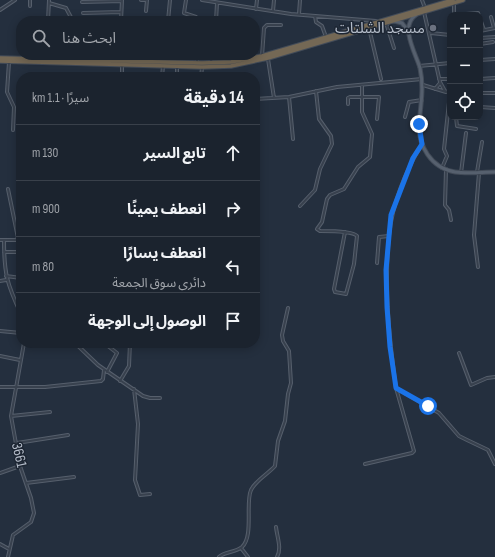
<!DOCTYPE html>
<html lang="ar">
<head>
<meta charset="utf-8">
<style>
	:root { --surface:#1b232e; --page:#282f3a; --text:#f1f3f6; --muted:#a0a4aa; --line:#39404a }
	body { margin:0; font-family:"Sofia Sans Condensed","Noto Sans Arabic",sans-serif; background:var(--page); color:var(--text); direction:rtl }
	.controls { position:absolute; right:12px; top:12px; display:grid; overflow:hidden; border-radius:8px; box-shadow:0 2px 10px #0003 }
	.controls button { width:36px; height:36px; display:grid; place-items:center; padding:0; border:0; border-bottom:1px solid var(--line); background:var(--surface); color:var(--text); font:20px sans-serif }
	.stop { position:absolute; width:12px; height:12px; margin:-9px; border:3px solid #1a73e8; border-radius:50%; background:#fff }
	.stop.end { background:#1a73e8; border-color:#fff; box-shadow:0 1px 4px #0008 }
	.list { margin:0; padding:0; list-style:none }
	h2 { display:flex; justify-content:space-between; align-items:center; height:52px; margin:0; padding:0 16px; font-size:17px }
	h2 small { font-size:13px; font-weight:400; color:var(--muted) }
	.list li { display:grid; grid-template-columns:26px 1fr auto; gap:12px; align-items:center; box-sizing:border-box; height:56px; padding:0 16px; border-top:1px solid var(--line) }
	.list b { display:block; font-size:15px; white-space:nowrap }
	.list p { margin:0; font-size:13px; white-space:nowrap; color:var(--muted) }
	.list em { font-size:13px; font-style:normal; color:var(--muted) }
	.icon { flex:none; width:22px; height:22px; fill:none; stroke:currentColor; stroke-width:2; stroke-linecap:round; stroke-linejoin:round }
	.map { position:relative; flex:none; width:495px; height:557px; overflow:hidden; direction:ltr }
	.search { position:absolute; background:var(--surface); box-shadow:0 2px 10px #0003; left:16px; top:16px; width:244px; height:44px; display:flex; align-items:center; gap:10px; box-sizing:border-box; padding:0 14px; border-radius:16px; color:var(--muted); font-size:15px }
	.panel { position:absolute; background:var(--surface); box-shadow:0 2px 10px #0003; left:16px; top:72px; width:244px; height:276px; border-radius:16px; direction:rtl }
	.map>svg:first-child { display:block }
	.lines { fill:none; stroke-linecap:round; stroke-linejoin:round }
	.minor-casing { stroke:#565f6c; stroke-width:4 }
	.major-casing { stroke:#414a57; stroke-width:5 }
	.highway-casing { stroke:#434c59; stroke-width:5.5 }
	.minor { stroke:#38414e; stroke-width:2 }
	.major { stroke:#56606e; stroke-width:3 }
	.highway { stroke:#746855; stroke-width:3.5 }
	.route { stroke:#1a73e8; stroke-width:5 }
	.worship-dot { fill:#6b7280; stroke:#1d2633; stroke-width:1.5 }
	.labels { text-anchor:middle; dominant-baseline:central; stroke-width:3; stroke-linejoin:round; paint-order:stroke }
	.poi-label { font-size:15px; fill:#b4bcc9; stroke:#1d2633; text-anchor:end }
	.street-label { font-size:15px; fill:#b4bcc9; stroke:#1d2633 }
</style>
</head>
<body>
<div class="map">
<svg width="495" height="557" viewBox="0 0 495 557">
	<rect width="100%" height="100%" fill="#242f3e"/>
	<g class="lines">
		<g class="minor-casing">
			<path id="minor" d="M141,0H147
				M186,0L184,13L196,17L197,21
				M202,0L291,14L376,21
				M422,0L425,8
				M82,2L122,1
				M49,3L66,8L73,21
				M454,3V15
				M30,6V0
				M256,9L257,0
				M0,10L15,0
				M146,11L147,0
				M273,11L274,0
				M424,12L440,82L445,91L450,93
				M83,13L121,12
				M299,14L300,0
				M454,15L478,13L484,30
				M315,16L316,22L322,26L326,37
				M491,17L494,28
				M33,21V19
				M48,21L49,0
				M65,21L70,18
				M121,21L122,0
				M168,21L170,0
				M216,21L217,3
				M386,23L394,48
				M369,28L381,79
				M480,31L495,28
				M431,33L450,35
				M480,38L495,37
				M480,44L493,42
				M262,56L264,28L267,25H281
				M268,59L274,98
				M72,60V55
				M480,60L495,59
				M120,61V55
				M9,62L7,92L14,107L13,130
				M211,62L212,55
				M197,63V55
				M419,66L450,63
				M122,77V65
				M162,77L163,66
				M177,77V66
				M201,77L202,68
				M439,79H450
				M480,79L495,78
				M423,85L446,92
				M435,89L440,83
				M480,93H495
				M289,97L293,139
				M255,99L289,97L337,87L422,79
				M348,104V98L350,97H379L377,119
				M480,107L495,108
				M405,117L409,102L422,100
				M456,117L457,126L476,129
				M442,168L447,156L444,149L450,93
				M446,169L445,205L449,210L451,220
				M477,172L482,142
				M461,173L466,133
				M300,206L315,190L320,169L332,144L331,136L319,119L316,91
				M345,232L334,289L335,292L346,294L354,264L357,236C353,231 328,231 320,231L317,229L322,222L327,199L330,195L344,189L358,167L370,157L372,134L362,112V85
				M389,236C384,287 389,337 396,388
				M0,240H16L18,238L8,189
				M4,240C4,274 7,284 21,314
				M4,252H21
				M377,263L379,237L389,236C392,206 405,170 422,145
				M478,267L474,235L479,173
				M6,276L21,278
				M0,281L6,280
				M0,331L21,333
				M75,343L98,365L143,396L150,398H160
				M104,343L117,353L107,372
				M459,353L471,385L487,378L495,377
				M0,356L20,360
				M120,381L129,366L130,343
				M0,387H45L101,381L103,379L104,370
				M134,389L138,424L135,480L140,495L150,494
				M11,416L50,412
				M17,443L68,435
				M365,464L412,453L414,451L396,388L439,413L459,436L467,440L488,450L495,464
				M0,473L20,466
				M26,483L74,477
				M276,527C277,537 282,548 277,557
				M0,544L9,549
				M241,548L248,557
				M8,557L13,535L31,522L34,513L31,498L20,466L11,416L24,343
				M219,557C225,551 235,553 242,547C254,536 245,503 251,490C256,480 268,474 275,466L278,441L285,421L288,394L291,383L289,351L283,341L282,335L288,308"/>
		</g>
		<g class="major-casing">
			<path id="major" d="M416,15C399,26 416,54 420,68C424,87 421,104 419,123C418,146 431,168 455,172C468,174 482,172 495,172
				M394,21L402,23L408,31"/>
		</g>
		<g class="highway-casing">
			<path id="highway" d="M0,58L202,63L231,62L262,56L453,0
				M0,61L202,67L231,66L268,58L463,0"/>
		</g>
		<use href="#minor" class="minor"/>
		<use href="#major" class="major"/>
		<use href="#highway" class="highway"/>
	</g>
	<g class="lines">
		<path class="route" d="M419,124L422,144L413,158L391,215L389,236L386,270L387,307L390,347L396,388L428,406"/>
	</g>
	<circle class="worship-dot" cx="433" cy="28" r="4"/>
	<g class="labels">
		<g class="poi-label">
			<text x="425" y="28">مسجد الشلتات</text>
		</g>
		<g class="street-label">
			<text transform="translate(19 455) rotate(77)">3661</text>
		</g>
	</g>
</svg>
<div class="controls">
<button>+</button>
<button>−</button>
<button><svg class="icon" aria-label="locate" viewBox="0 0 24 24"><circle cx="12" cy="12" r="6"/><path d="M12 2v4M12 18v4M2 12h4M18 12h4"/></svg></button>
</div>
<div class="stop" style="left:428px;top:406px"></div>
<div class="stop end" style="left:419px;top:124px"></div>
<div class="search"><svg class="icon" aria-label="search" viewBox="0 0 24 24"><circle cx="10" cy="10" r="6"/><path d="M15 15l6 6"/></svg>ابحث هنا</div>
<section class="panel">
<h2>14 دقيقة<small>سيرًا · 1.1 km</small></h2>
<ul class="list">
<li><svg class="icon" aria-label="ahead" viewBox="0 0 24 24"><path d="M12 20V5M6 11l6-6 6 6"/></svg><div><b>تابع السير</b></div><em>130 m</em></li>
<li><svg class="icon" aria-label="right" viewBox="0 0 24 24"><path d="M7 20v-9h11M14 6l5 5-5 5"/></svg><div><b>انعطف يمينًا</b></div><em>900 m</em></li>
<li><svg class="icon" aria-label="left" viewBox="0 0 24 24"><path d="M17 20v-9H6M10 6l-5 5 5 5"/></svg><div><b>انعطف يسارًا</b><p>دائرى سوق الجمعة</p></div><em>80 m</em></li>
<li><svg class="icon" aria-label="arrive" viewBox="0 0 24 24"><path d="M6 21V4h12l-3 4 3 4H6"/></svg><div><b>الوصول إلى الوجهة</b></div></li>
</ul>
</section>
</div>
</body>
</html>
